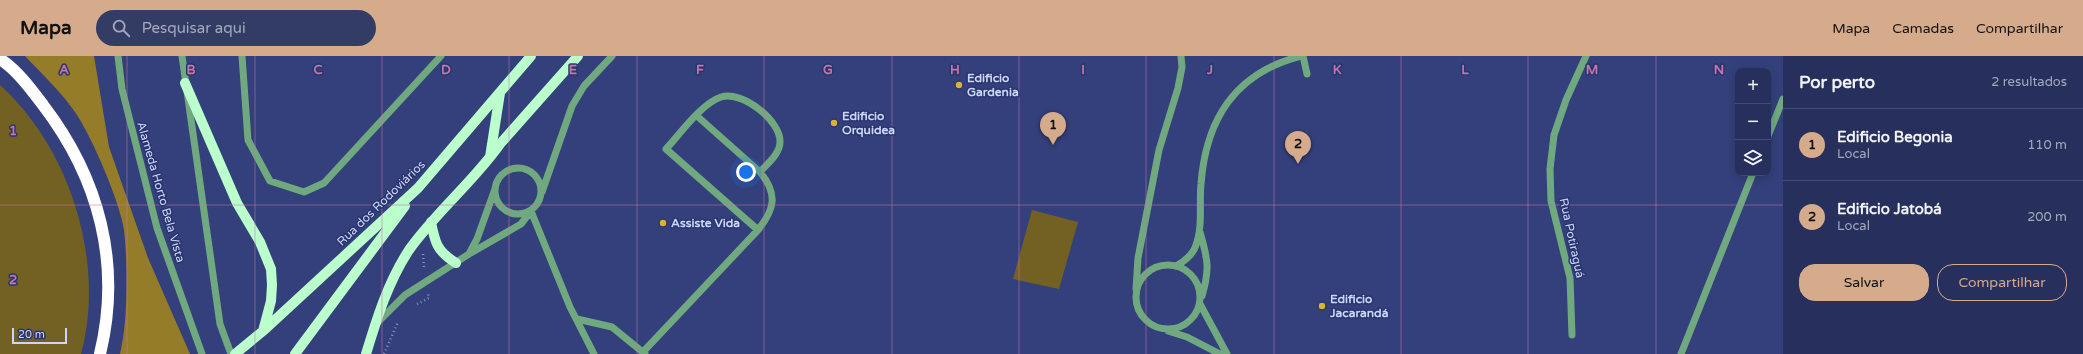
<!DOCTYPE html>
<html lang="pt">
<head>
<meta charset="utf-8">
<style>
	:root { --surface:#27305c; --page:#333c65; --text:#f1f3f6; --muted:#a4a9bb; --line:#434b72; --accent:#d6ab8b }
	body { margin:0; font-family:"Varela Round",sans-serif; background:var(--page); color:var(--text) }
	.controls { position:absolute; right:12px; top:12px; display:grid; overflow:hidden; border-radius:8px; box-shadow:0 2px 10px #0003 }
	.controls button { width:36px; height:36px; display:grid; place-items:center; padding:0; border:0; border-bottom:1px solid var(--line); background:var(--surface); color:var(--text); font:20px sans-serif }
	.scale { position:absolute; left:12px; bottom:10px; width:55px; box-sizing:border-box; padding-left:4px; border:2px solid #cbd6f9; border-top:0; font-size:11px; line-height:14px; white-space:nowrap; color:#cbd6f9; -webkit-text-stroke:3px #2a356f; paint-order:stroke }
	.you { position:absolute; left:746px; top:116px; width:14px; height:14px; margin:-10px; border:3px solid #fff; border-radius:50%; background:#1a73e8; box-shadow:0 0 0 6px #1a73e833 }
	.badge { display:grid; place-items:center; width:26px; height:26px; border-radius:50%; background:var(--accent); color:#111; font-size:13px; font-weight:700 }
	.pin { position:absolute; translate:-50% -33px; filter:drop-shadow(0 1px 2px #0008) }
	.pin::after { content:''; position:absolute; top:21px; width:14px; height:12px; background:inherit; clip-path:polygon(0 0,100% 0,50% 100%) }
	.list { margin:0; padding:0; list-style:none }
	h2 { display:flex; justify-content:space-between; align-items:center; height:52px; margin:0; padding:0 16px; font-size:17px }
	h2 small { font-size:13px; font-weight:400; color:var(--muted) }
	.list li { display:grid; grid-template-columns:26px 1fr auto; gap:12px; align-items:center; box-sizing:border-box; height:72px; padding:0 16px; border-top:1px solid var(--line) }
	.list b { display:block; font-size:15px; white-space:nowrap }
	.list p { margin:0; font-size:13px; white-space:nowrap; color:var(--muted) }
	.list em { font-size:13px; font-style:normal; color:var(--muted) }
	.actions { display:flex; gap:8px; padding:12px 16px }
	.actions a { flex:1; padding:9px 0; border:1px solid var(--accent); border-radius:16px; text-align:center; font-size:14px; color:var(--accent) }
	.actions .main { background:var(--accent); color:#111 }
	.icon { flex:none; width:22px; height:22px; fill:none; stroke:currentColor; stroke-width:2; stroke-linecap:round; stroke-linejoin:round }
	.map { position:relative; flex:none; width:1783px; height:298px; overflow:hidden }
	header { display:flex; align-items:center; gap:24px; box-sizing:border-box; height:56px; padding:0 20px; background:var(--accent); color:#111 }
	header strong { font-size:19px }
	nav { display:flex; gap:22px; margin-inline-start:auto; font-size:14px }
	.search { width:280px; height:36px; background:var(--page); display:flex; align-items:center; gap:10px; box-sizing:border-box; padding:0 14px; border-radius:22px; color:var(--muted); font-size:15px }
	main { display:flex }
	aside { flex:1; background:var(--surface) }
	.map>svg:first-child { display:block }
	.green { fill:#736124 }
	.forest { fill:#957c29 }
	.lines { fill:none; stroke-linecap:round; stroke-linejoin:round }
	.path { stroke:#8692c0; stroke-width:2.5; stroke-dasharray:1 3; stroke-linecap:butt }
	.minor { stroke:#70a97f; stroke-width:7 }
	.major { stroke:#bfc; stroke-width:10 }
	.highway { stroke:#fff; stroke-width:12 }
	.grid { fill:none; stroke:#c677aa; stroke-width:1; stroke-opacity:0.55 }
	.poi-dot { fill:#d8b434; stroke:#2a356f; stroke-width:1.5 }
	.labels { text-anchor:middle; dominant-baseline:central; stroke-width:3; stroke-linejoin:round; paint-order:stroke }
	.poi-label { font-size:12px; font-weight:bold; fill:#cbd6f9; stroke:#2a356f; text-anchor:start }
	.street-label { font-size:12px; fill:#cbd6f9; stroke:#2a356f }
	.grid-label { font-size:13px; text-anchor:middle; font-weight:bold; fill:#c677aa; stroke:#2a356f; stroke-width:3; stroke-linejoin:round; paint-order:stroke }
</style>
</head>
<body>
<header>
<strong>Mapa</strong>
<div class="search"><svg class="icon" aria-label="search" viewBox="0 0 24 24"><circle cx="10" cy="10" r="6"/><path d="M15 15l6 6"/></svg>Pesquisar aqui</div>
<nav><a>Mapa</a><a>Camadas</a><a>Compartilhar</a></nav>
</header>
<main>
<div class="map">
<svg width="1783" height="298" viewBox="0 0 1783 298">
	<rect width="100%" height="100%" fill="#34407b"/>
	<path class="green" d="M0,29C70,92 106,206 81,298H0Z
		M1032,154L1078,166L1059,233L1013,223Z"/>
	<path class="forest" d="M25,0H94L109,91L148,202L190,298H120C128,266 128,208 124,174C120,146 93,84 77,59C63,38 43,19 25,0Z"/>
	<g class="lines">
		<path class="path" d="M423,198L424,211
			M417,248L429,242L428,238
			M384,298L398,266"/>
		<path class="minor" d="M118,0L122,33L157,172L202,298
			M182,0L220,268L231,298
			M242,0L248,84L270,125L304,136L324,127L441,0
			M1303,0L1307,18
			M1768,80L1783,43
			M495 135a23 23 0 1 1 46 0a23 23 0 1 1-46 0Z
			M495,133L477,183L469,198L521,168L531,155
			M542,136L572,50L584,30L612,0
			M531,155L570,251L594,298
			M758,174L666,93C680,78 702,47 721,41C742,34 781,65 780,86C780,98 767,108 760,116
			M1200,176C1208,204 1210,213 1202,240
			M1136 241a32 32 0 1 1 64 0a32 32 0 1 1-64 0Z
			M1176,210C1185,205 1193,199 1196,189C1203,170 1199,148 1201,128C1206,63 1235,17 1301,0
			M1136,233L1138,202L1159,94L1178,32L1182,11L1181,0
			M1200,248L1227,298
			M577,263L612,271L645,298
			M377,267L405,239L469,198
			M1168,275L1187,281L1220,298
			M1572,279L1570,222L1551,145L1550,113L1554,79L1566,44L1586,0
			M643,296L758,174C775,153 778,138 760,116L697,60
			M1681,298L1753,117"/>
		<path class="major" d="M185,27L237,147L260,186L271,213L272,229L271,245L263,275
			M490,101L500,37
			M431,166C435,187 437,195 456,207
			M235,298L263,275L418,132L531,0
			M295,298L405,150
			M366,298C377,262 388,226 409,194C436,156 473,126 500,88L578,0"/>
		<path class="highway" d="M0,3C17,14 31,33 43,49C99,122 122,208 100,298"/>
	</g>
	<path class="grid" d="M127,0V298M255,0V298M382,0V298M509,0V298M637,0V298M764,0V298M892,0V298M1019,0V298M1146,0V298M1274,0V298M1401,0V298M1528,0V298M1656,0V298M0,149H1783"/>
	<g class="poi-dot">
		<circle cx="959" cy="29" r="4"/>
		<circle cx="834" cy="67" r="4"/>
		<circle cx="663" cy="167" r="4"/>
		<circle cx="1322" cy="250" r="4"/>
	</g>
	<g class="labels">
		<g class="poi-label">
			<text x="967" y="22">Edificio<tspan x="967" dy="14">Gardenia</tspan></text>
			<text x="842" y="60">Edificio<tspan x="842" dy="14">Orquidea</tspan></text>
			<text x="671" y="167">Assiste Vida</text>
			<text x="1330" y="243">Edificio<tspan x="1330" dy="14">Jacarandá</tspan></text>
		</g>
		<g class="street-label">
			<text transform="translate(161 136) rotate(74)">Alameda Horto Bela Vista</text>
			<text transform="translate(381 147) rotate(-44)">Rua dos Rodoviários</text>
			<text transform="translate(1572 182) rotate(78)">Rua Potiraguá</text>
		</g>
	</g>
	<g class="grid-label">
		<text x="64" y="18">A</text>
		<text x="191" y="18">B</text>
		<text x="318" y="18">C</text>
		<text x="446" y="18">D</text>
		<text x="573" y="18">E</text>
		<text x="700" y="18">F</text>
		<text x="828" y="18">G</text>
		<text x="955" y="18">H</text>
		<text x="1083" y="18">I</text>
		<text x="1210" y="18">J</text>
		<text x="1337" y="18">K</text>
		<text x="1465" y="18">L</text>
		<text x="1592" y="18">M</text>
		<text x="1719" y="18">N</text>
		<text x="13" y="79">1</text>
		<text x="13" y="228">2</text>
	</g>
</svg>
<div class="controls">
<button>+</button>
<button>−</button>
<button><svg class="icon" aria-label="layers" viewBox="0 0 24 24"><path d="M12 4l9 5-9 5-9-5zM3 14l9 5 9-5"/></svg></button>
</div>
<div class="scale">20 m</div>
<div class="you"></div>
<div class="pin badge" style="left:1053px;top:89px">1</div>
<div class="pin badge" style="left:1298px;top:108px">2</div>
</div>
<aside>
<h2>Por perto<small>2 resultados</small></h2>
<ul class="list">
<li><span class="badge">1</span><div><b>Edificio Begonia</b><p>Local</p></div><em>110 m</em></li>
<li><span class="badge">2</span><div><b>Edificio Jatobá</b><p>Local</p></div><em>200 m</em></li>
</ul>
<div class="actions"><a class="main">Salvar</a><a>Compartilhar</a></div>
</aside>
</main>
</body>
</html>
